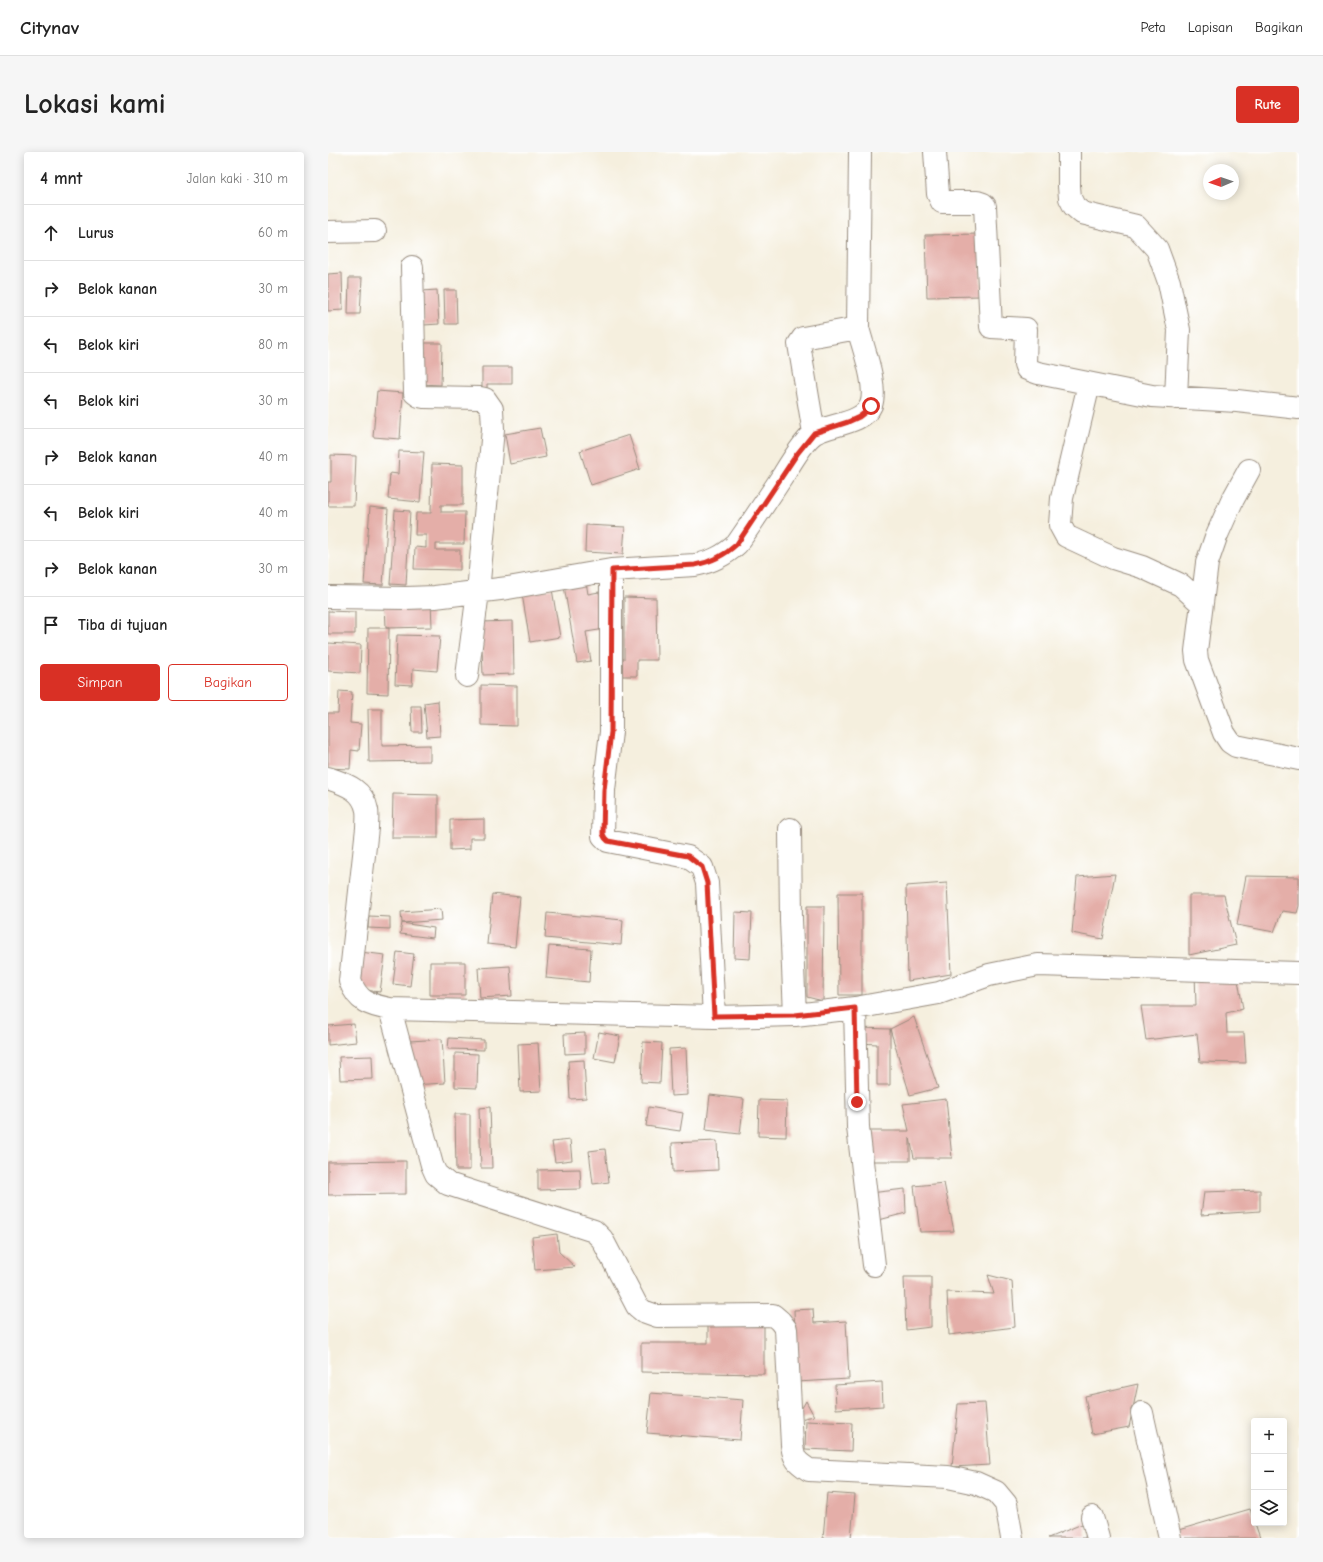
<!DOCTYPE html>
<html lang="id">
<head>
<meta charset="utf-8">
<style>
	:root { --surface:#fff; --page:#f6f6f6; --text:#222; --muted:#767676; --line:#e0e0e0; --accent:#d93025 }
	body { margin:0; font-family:"Comic Neue",sans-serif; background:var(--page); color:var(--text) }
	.controls { position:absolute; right:12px; bottom:12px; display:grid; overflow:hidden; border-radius:4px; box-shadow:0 2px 10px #0003 }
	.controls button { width:36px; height:36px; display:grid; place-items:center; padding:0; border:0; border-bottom:1px solid var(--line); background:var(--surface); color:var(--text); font:20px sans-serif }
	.compass { position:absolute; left:875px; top:12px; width:36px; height:36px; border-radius:50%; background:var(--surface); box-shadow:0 2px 10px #0003; rotate:268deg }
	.stop { position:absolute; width:12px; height:12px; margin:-9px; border:3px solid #d93025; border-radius:50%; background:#fff }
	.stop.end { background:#d93025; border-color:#fff; box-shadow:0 1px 4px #0008 }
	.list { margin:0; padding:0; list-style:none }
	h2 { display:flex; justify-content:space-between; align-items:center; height:52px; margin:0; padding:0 16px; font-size:17px }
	h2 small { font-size:13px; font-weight:400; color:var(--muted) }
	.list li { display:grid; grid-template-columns:26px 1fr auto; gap:12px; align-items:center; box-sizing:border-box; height:56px; padding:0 16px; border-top:1px solid var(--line) }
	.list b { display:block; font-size:15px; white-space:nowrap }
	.list em { font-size:13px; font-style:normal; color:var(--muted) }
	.actions { display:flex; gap:8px; padding:12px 16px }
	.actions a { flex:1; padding:9px 0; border:1px solid var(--accent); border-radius:4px; text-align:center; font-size:14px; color:var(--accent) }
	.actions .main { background:var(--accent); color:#fff }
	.icon { flex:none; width:22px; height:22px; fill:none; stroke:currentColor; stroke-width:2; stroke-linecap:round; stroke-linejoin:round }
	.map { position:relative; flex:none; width:971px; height:1386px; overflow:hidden; border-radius:4px }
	header { display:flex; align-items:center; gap:24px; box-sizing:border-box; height:56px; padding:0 20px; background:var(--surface); border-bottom:1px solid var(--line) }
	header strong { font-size:19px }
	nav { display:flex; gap:22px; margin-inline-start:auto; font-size:14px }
	.intro { display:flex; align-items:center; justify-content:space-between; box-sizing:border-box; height:96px; padding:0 24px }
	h1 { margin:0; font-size:28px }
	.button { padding:10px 18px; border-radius:4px; background:var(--accent); color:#fff; font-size:14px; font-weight:700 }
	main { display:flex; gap:24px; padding:0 24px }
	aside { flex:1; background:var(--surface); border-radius:4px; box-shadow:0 2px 10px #0003 }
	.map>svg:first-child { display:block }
	.building { fill:#e4aea8 }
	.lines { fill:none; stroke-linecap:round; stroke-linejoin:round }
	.minor-casing { stroke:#988c7e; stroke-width:24 }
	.minor { stroke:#fff; stroke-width:22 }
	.route { stroke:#d93025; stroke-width:5 }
</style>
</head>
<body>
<header>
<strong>Citynav</strong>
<nav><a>Peta</a><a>Lapisan</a><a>Bagikan</a></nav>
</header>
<div class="intro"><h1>Lokasi kami</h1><a class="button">Rute</a></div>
<main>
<aside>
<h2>4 mnt<small>Jalan kaki · 310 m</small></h2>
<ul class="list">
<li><svg class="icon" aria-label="ahead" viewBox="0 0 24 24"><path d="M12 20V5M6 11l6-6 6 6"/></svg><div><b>Lurus</b></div><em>60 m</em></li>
<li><svg class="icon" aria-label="right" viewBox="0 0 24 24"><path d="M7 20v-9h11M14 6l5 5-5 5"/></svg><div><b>Belok kanan</b></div><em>30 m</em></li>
<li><svg class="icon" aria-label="left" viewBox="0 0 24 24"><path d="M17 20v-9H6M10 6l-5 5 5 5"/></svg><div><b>Belok kiri</b></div><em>80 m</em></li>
<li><svg class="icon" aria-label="left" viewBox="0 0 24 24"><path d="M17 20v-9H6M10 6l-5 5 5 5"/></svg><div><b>Belok kiri</b></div><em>30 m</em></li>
<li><svg class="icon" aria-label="right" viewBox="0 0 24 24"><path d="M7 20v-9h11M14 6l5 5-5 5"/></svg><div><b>Belok kanan</b></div><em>40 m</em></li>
<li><svg class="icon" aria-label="left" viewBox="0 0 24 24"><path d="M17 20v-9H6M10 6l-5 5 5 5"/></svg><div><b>Belok kiri</b></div><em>40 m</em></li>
<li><svg class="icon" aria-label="right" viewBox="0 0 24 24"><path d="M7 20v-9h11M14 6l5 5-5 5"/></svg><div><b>Belok kanan</b></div><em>30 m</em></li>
<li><svg class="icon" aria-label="arrive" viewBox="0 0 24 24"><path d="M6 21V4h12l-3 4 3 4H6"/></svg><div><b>Tiba di tujuan</b></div></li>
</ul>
<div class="actions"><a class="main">Simpan</a><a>Bagikan</a></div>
</aside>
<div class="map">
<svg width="971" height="1386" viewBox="0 0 971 1386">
	<rect width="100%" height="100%" fill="#fff"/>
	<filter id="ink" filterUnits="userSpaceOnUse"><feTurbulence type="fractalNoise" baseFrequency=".025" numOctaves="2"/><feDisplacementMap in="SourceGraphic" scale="8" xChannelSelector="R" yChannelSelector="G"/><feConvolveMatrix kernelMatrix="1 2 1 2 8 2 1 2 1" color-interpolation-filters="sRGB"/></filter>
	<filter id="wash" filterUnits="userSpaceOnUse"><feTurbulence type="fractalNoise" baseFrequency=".012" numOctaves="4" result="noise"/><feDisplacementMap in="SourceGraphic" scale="16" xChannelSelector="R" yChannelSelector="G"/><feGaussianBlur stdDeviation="0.9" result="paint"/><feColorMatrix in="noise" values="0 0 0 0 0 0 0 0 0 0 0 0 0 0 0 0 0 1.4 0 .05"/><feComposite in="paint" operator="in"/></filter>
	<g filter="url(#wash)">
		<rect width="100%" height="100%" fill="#f5efde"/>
		<g id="blocks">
			<path class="building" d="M652,82L653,144L599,145L597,83Z
				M14,121L15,158L0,159V122Z
				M21,126H34L32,162H20Z
				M109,138L111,172L96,173L94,139Z
				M116,138H128L129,172H117Z
				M97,191H114L113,233L91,232L92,202H97Z
				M154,215H184V232H159V236L154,237Z
				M49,239L75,241L72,287L45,285Z
				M212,276L218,305L182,312L177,282Z
				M301,283L312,317L263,333L252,299Z
				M71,299L96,300L92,350L60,347L62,321L70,322Z
				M3,303L28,304L26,354H0V330H3Z
				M104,312L135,313V353H113V360H137L136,392H108V398H132V418L86,417L87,395L98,396V383H87L88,361H103Z
				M42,355L60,357L55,433L36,432Z
				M67,358L82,359L78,433L62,432Z
				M258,373L297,375L295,402L257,400Z
				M258,430L260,442L271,440L277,477L258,480L263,509L249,511L236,434Z
				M224,437L232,485L202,490L194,442Z
				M296,445L328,446L329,508H309V524H284V508L296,507Z
				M103,450L104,475L58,476H61L60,542L39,541L40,476H58L57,451Z
				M0,459L27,460V482H0Z
				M185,469L186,522L155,523L153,470Z
				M69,483L112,484L109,519L85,517L84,533L67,532Z
				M0,491L33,493L32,521L0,519Z
				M153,533L189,534V574L153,573Z
				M11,539L24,540L22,571L33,572L31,599L23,598L22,617L0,616V561H10Z
				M110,549L112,584L99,585L96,551Z
				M83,554H93L94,580H84Z
				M40,557H54V594L102,593V609L41,610Z
				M65,642L110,643V686H64Z
				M156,667V686H142V697L122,698V668Z
				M787,722L775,787L744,781L749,725Z
				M918,724L971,725V754L969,761L954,759L946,780L909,773Z
				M619,731L623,822L580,829L578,734Z
				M510,741H534V843H511Z
				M164,742L192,745L187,795L159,792Z
				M861,743H896L908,793L861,803Z
				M479,754H496L495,849L479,845Z
				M113,757L114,768L74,771L106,776L105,786L72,782L74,771L73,760Z
				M407,760L424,761L422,807L406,806Z
				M219,761L295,768L293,793L217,786Z
				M41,764L62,765V777L40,776Z
				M221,794L263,797L261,830L218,826Z
				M32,800L57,803L52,840L28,837Z
				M69,800L86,802L82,834L65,832Z
				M102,810H137V843H102Z
				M182,814L184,844L152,846L150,816Z
				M867,820L909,822L915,857L898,861L899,881H916L918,911L872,910L869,882L818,888L813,854H868Z
				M586,865L610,936L582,943L562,877Z
				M26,872L28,890L0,893V874Z
				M531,876L562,877V933H549V892L531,891Z
				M271,880L292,884L287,910L266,906Z
				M257,881V901L237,902L236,882Z
				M121,886L156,888V898L120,897Z
				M114,887L117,931L84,933L82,889Z
				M315,890L334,891L332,931L313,930Z
				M210,891L213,939L192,940L190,892Z
				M358,896L360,943L343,944L341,897Z
				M127,901L150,902L149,936L127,935Z
				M44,904L45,927L12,928L11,905Z
				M256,908L258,946L242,947L240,909Z
				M382,943L416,947L412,982L378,978Z
				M618,947L624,1006H586L582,986V1009H541V979H581L575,952Z
				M431,948L459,949L458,985L430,984Z
				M162,955L164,1016H153L151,956Z
				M321,955L355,961L352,979L318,974Z
				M127,962H142V1018H128Z
				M242,988L244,1008L227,1010L224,990Z
				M389,989L390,1018L345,1020L344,991Z
				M277,997L281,1030L265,1032L261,999Z
				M78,1009V1042L0,1043V1010Z
				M252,1017L253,1037L210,1038V1018Z
				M616,1031L626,1079L592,1080L586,1034Z
				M577,1037L578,1061L547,1069L542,1041Z
				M932,1038V1059L873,1063L876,1040Z
				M229,1082L231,1100L247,1115L207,1118L204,1085Z
				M660,1123L684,1129L687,1175L621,1183L619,1140L666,1142Z
				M576,1125H603V1175L578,1178Z
				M485,1157L486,1171L518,1169L521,1227L469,1230L466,1158Z
				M380,1169L436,1170V1222L313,1220V1191H380Z
				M554,1230L555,1254L508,1257L507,1233Z
				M810,1232L801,1275L764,1282L757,1244Z
				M323,1241L415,1248L412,1288L319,1281Z
				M478,1249L486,1264L467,1268Z
				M657,1251L662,1313L624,1315L630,1252Z
				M478,1269L524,1271L523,1299L477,1297Z
				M499,1341L527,1343L523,1386H495Z
				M922,1357L932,1386H850L847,1379Z
				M759,1370L757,1386H720Z"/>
		</g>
	</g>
	<g filter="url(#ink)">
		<use href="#blocks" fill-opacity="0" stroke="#988c7e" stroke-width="1"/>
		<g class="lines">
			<g class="minor-casing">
				<path id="minor" d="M607,0L610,42L614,50H649L655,52L657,54L663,175L698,177L697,212L699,217L710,221L824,244L909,249L971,256
					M741,0V34L742,46L746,54L754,61L808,74L829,97L841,130L851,178L848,246
					M0,80L47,79
					M84,115L87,241L91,244L96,245L152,246L157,247L164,257L165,277L150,440L139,524
					M761,232L734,346L732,373L738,384L785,406L814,415L853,433L873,451
					M486,281L471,192L475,186L530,176L532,0
					M921,318L904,349L888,385L879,411L868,499L869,508L896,581L902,590L908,594L971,607
					M283,418V580L276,638L275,684L280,689L360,705L374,715L379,731L386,865
					M0,445L78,446L107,445L180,436L283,418L367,413C384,410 396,404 409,392C425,369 441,345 456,322C462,312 478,286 487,281C502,272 535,272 543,253C550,234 535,196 530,176
					M0,626C17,632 35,637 39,658C40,663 39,671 39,676L22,829C30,850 41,853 62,857L104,1013L108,1022L120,1032L266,1079L274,1087L309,1154L315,1159L329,1164L445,1163L452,1169L458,1177L464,1293C466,1308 469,1310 481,1318L620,1325L648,1331L668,1340L678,1352L684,1386
					M462,677L463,768L467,863
					M527,856L530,975L546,1113
					M62,857L386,865L467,863L527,856L611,841L661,823L710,813L971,821
					M814,1261L842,1386
					M764,1365L770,1386"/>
			</g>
			<use href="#minor" class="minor"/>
		</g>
	</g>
	<g class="lines" filter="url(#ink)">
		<path class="route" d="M529,950L527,856L467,863L386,864L379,731L374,715L360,704L280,689L277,686L275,682L276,638L283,580L284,418L367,413C384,410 396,404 409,392L469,302L486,281L520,270L531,265L540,258L543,254"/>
	</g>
</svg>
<div class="controls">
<button>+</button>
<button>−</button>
<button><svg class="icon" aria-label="layers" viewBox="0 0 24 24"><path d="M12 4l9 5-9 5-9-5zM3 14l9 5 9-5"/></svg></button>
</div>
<svg class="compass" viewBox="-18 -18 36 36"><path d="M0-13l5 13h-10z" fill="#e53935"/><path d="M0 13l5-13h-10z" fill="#767676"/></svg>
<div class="stop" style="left:543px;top:254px"></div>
<div class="stop end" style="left:529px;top:950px"></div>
</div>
</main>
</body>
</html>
